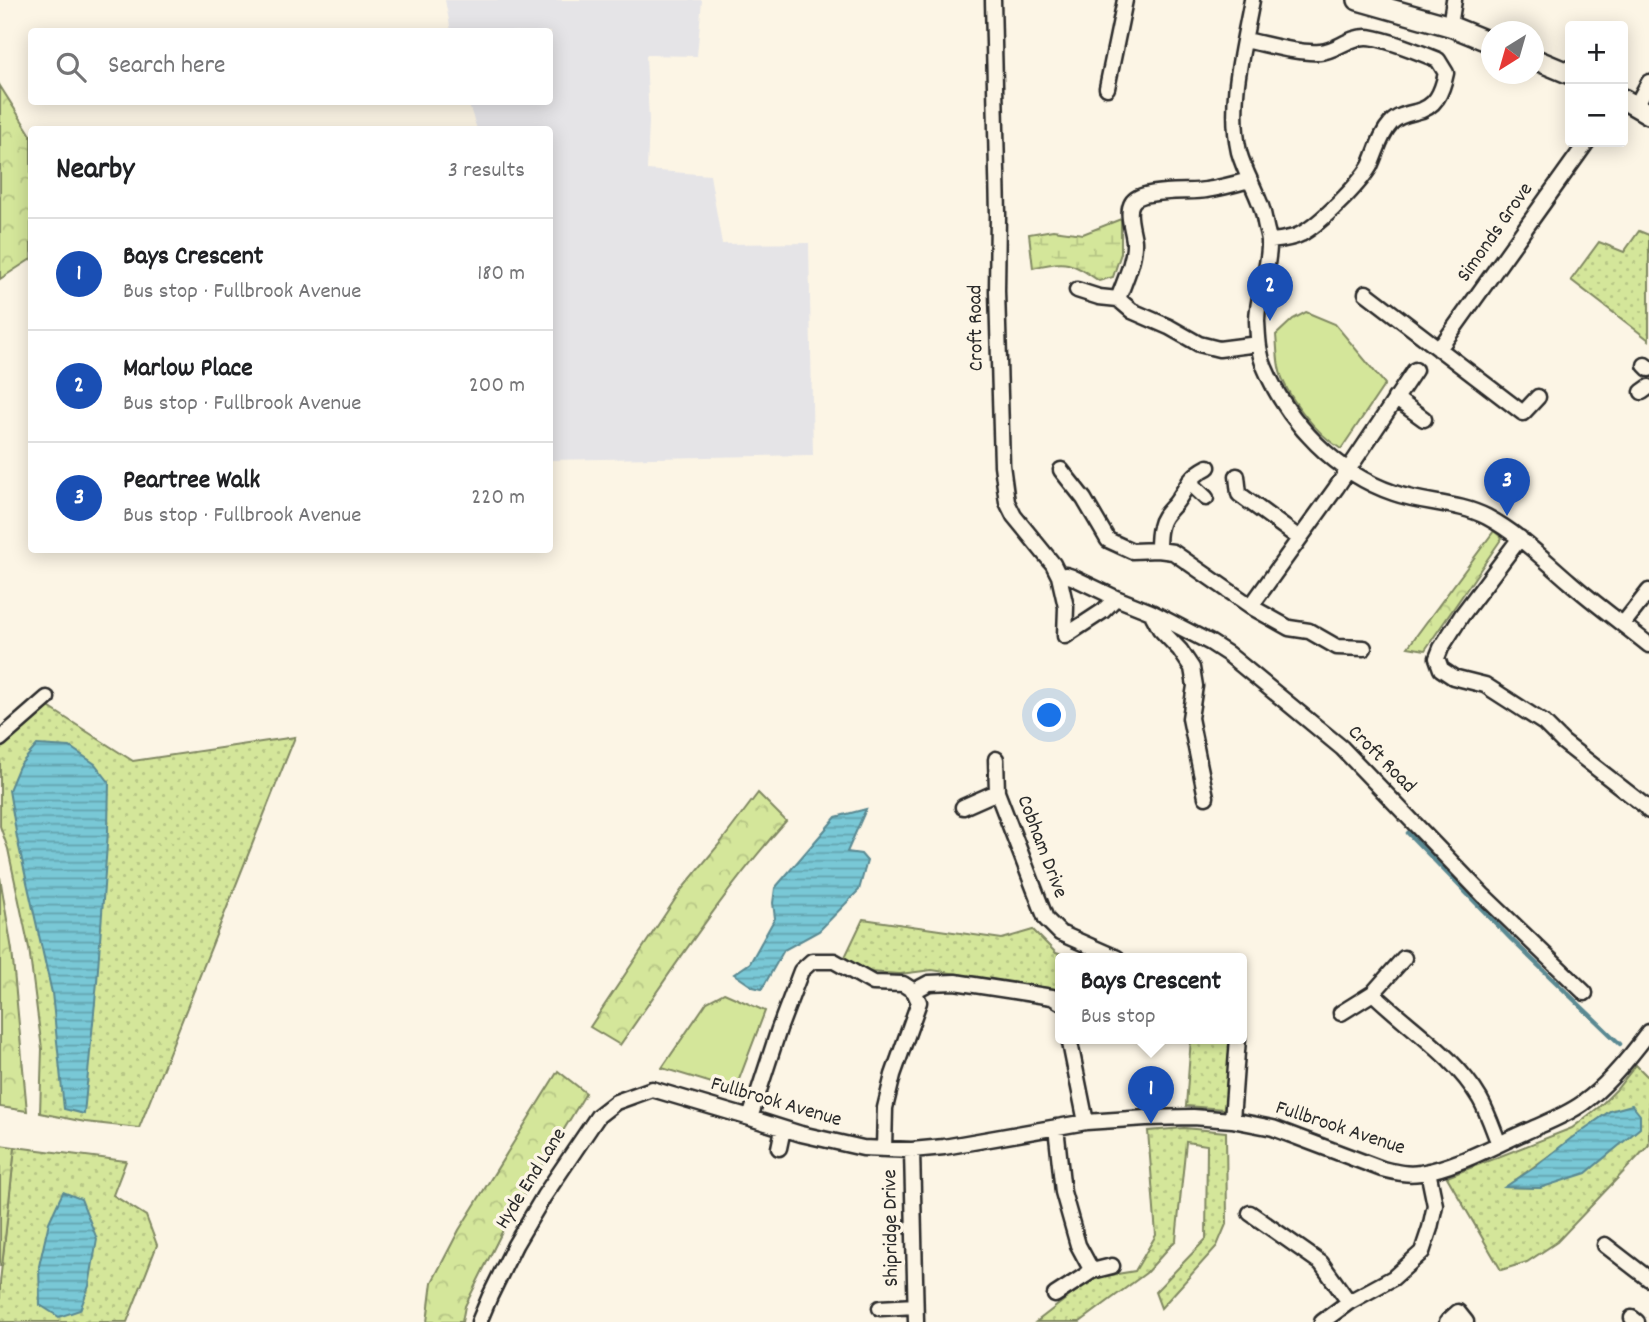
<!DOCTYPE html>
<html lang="en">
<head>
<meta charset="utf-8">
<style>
	:root { --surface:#fff; --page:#f2f2f2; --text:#202124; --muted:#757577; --line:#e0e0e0; --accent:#0b8043 }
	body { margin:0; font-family:Dekko,sans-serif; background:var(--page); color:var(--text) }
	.controls { position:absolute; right:21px; top:21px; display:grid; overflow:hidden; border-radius:7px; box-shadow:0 4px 18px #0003 }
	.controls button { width:63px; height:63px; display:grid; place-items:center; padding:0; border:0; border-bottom:2px solid var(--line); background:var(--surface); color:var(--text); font:35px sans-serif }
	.compass { position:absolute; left:1481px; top:21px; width:63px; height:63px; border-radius:50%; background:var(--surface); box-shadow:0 4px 18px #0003; rotate:217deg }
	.you { position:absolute; left:1050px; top:716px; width:24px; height:24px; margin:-18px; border:5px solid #fff; border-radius:50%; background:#1a73e8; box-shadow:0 0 0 10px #1a73e833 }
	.badge { display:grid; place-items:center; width:46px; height:46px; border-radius:50%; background:var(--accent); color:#fff; font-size:23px; font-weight:700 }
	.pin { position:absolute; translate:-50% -58px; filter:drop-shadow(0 2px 4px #0008) }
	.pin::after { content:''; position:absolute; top:37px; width:24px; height:21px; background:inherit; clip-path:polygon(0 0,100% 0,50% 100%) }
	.popup { position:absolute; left:1055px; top:953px; width:192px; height:91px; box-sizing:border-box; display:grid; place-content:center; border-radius:7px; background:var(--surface); filter:drop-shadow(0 2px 5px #0005); font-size:23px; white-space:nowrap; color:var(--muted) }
	.popup b { font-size:26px; color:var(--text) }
	.popup::after { content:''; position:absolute; left:50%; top:100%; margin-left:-14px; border:14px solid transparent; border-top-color:var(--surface) }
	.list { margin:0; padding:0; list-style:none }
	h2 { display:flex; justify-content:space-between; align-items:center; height:91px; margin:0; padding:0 28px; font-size:30px }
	h2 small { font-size:23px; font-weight:400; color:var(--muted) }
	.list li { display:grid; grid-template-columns:46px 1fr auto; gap:21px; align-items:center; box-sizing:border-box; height:112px; padding:0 28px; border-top:2px solid var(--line) }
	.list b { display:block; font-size:26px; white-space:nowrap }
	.list p { margin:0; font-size:23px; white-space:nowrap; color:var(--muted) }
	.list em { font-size:23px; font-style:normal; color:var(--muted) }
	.icon { flex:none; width:38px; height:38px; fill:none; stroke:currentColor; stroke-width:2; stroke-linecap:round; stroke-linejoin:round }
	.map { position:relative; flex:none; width:1649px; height:1322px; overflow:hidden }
	.search { position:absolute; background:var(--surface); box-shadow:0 4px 18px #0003; left:28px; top:28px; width:525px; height:77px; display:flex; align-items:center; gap:18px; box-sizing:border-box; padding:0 24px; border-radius:7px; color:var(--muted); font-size:26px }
	.panel { position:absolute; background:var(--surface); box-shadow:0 4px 18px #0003; left:28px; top:126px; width:525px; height:427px; border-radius:7px }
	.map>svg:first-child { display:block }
	.built { fill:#e5e4e7 }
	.grass { fill:url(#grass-dots); stroke:#808862; stroke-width:2; fill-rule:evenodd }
	.forest { fill:url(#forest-crowns); stroke:#808862; stroke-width:2 }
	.wetland { fill:url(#wetland-marsh); stroke:#808862; stroke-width:2 }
	.green { fill:#d4e69a; stroke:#808862; stroke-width:2 }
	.water { fill:url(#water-rules); stroke:#5a8992; stroke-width:2 }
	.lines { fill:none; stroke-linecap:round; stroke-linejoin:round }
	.stream { stroke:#5a8992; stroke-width:4.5 }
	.minor-casing { stroke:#2b2b2b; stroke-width:19 }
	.secondary-casing { stroke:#2b2b2b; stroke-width:24 }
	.minor { stroke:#fcf5e5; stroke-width:14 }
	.secondary { stroke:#fcf5e5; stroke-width:19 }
	.labels { text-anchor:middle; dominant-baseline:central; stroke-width:7; stroke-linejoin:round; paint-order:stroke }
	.street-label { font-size:21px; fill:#2b2b2b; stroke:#fcf5e5 }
</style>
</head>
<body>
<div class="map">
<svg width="1649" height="1322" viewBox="0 0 1649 1322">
	<defs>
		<pattern id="grass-dots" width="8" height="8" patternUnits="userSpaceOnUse" patternTransform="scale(1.75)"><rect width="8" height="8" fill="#d4e69a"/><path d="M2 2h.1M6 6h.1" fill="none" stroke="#b6c585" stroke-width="1.8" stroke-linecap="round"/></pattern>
		<pattern id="forest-crowns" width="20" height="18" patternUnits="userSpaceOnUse" patternTransform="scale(1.75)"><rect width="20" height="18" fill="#d4e69a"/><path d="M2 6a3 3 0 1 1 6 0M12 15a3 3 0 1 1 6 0" fill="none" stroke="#b6c585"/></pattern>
		<pattern id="wetland-marsh" width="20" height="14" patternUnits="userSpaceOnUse" patternTransform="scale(1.75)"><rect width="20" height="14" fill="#d4e69a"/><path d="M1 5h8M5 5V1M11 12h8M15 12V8" fill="none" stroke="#b6c585"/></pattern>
		<pattern id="water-rules" width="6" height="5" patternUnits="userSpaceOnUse" patternTransform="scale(1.75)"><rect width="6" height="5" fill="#79c8d6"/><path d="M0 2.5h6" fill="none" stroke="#63a3ae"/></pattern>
	</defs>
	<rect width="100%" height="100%" fill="#fcf5e5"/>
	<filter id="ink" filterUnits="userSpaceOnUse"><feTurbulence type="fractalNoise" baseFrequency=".0143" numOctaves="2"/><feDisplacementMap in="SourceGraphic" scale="14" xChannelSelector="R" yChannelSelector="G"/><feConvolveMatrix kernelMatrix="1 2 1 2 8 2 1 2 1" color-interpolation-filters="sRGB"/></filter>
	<g filter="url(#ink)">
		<path class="built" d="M445,0H702L697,56L646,55L649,121L647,170L710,175L722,244L809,243L813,455L550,460V130L477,129L468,102H550V32L451,31Z"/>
		<path class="grass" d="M1639,231L1649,235V340L1571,280L1599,242L1624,252Z
			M47,706L133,761L295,737L139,1128L85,1122L40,1113L42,1049L29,948L8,849L0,826V747Z
			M863,919L1002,939L1033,930L1056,953L1072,958H1060V990L932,970L900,974L869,972L844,959Z
			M1191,1038H1234L1224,1109L1186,1106Z
			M1636,1065L1649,1078V1145L1557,1242L1527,1262L1501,1270L1447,1177L1572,1128L1599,1107L1616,1090ZM1610,1111L1540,1188L1506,1187Z
			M1184,1128L1226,1132L1227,1222L1217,1246L1161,1308L1155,1292L1206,1239L1207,1145L1186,1142L1176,1240L1146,1273L1080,1322H1036L1093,1278L1135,1271L1156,1235L1148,1131Z
			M15,1147L126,1161L113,1195L146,1216L157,1245L127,1322H0V1282Z"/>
		<path class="forest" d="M0,86L31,135V259L0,279Z
			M1494,531L1502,538L1425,650L1408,647Z
			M758,793L786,821C724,890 673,969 620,1045L590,1027L682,889L721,842Z
			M0,877L12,950L27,1111L0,1107Z
			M558,1071L586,1093L504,1228L465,1306L462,1322H427L432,1282L459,1230Z
			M0,1145L15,1147L2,1266H0Z"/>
		<path class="wetland" d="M1121,219V253L1113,277L1099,281C1071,262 1066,259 1033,268L1029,234L1053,230L1083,234Z"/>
		<path class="green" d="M1306,312L1335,324L1385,384L1341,449C1318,435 1284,395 1279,367C1277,357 1277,345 1276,335L1293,319Z
			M724,993L765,1011L735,1090L662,1068L707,1002Z"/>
		<path class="water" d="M37,745L70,747L95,764L109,782L108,831L97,982L84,1114L64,1109L52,993L17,838L9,790L19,766Z
			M866,809L847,852L861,854L867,861L859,890L819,931L784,950L762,989L753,987L734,974L750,963L775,918L773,903L775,888L836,817Z
			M1632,1105L1640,1115V1128L1586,1173L1540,1188L1505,1187L1535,1167L1570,1139L1610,1111Z
			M63,1192L81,1199L97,1239L89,1286L80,1310L59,1317L40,1305L39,1266L49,1222Z"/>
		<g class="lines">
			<path class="stream" d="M1408,833L1511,939L1620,1044"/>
			<g class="minor-casing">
				<path id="minor" d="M993,0L998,215L997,291L1002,465L1007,502L1014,516L1053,564L1059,576L1066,607L1065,636
					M1252,0C1243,49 1228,102 1239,152C1244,170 1253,185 1259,201C1263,209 1264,218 1266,227C1267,232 1269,237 1269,242C1270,269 1257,294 1257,321C1258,337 1258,353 1265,368C1288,423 1337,474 1394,493C1425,504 1458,502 1487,517C1519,534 1543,559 1570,582C1595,604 1623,624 1649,645
					M1450,26L1454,0
					M1245,40C1266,44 1298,54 1320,52C1337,51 1348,37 1366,37C1383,37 1421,53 1438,60L1446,73C1442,92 1436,108 1415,112C1407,114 1397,116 1391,123C1380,135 1377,151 1370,166C1359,185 1320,224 1301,234C1292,239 1280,240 1270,241
					M1107,88L1125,0
					M1636,106L1649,82
					M1249,180C1235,184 1220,188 1206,190C1190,193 1140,188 1132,203C1126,213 1133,230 1134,241C1135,260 1124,282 1118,299L1132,311L1169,327L1199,344L1219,349L1258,344
					M1077,290L1099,297L1118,299
					M1366,293L1523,413L1538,397
					M1439,349L1587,142
					M1645,365L1649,369
					M1642,392L1649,387
					M1395,398L1424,419
					M1061,470L1084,499L1108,540L1132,551L1158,550L1173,552L1255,609L1289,628L1309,631L1337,647L1364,648
					M1237,476L1239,494L1299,538
					M1189,482L1206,498
					M1520,538L1462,615L1441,648L1437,658L1441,669L1453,677L1485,685L1544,723L1563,742L1645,806L1649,811
					M1158,550C1158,543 1158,534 1160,527C1162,517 1168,512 1175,504C1188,487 1187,478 1208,467
					M1059,576L1066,575L1072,577L1116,598L1151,612L1211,643L1228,654L1342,748L1483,895L1585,993
					M1251,606L1336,488L1415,370
					M1151,612L1160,629L1180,650L1192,668L1195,686L1190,718L1206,797
					M1623,624L1649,591
					M1065,636L1103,611L1116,598
					M0,739L47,698
					M996,759L997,792L1046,919L1060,933L1117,958
					M963,807L997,792
					M914,991L929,983L955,982L1052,997L1060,1002
					M1373,993C1409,1028 1454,1055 1480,1099C1488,1113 1493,1129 1499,1144
					M1341,1013L1373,993L1404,958
					M1069,1038L1086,1122
					M750,1118L779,1029L801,971L812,961H834L873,983L903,984L914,991L919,1002L893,1075L885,1108L884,1149
					M1232,1120L1238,1038
					M1056,1127L1063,1192L1078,1245L1092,1271
					M779,1148L783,1129
					M912,1150L916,1322
					M1250,1213L1321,1263L1349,1302
					M1605,1245L1649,1279
					M1055,1295L1092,1271L1112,1266
					M880,1308L915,1306
					M1632,1318L1637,1322
					M479,1322L490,1296L515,1245L544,1196L598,1116L616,1102L652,1089L750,1118L801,1134L863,1148L912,1150L944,1147L1086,1122L1146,1118L1193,1117L1232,1120L1273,1128L1382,1169C1395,1172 1406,1175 1420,1173C1456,1167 1491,1147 1525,1132C1545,1123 1565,1116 1583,1103C1607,1086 1631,1056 1649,1032
					M1322,1322L1349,1302L1393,1278L1422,1252L1430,1228L1435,1205L1428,1171
					M1447,1322L1458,1312L1466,1322"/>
			</g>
			<g class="secondary-casing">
				<path id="secondary" d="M1358,0L1450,26L1492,43
					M1534,59L1570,74
					M1623,99L1649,114"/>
			</g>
			<use href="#minor" class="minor"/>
			<use href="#secondary" class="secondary"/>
		</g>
	</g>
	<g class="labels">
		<g class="street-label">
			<text transform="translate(1496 233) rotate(-55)">Simonds Grove</text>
			<text transform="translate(977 328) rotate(-91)">Croft Road</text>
			<text transform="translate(1381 760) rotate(45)">Croft Road</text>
			<text transform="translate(1041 847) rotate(69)">Cobham Drive</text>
			<text transform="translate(776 1103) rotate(16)">Fullbrook Avenue</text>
			<text transform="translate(1340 1129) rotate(18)">Fullbrook Avenue</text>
			<text transform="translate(532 1179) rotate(-58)">Hyde End Lane</text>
			<text transform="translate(892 1228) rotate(-91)">Shipridge Drive</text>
		</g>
	</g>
</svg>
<div class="controls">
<button>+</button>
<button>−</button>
</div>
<svg class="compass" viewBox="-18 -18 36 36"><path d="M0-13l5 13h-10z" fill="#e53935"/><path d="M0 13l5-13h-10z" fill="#757577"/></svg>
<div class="you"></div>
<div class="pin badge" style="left:1151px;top:1124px;background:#1a4fb4">1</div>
<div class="popup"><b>Bays Crescent</b>Bus stop</div>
<div class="pin badge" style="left:1270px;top:321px;background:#1a4fb4">2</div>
<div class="pin badge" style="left:1507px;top:516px;background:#1a4fb4">3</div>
<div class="search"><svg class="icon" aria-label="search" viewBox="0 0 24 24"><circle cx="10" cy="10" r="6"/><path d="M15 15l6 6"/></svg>Search here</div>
<section class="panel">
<h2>Nearby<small>3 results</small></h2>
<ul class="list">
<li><span class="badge" style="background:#1a4fb4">1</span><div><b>Bays Crescent</b><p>Bus stop · Fullbrook Avenue</p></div><em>180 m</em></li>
<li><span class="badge" style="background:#1a4fb4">2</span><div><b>Marlow Place</b><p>Bus stop · Fullbrook Avenue</p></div><em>200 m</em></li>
<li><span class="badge" style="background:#1a4fb4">3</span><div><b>Peartree Walk</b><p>Bus stop · Fullbrook Avenue</p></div><em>220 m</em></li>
</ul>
</section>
</div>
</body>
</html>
